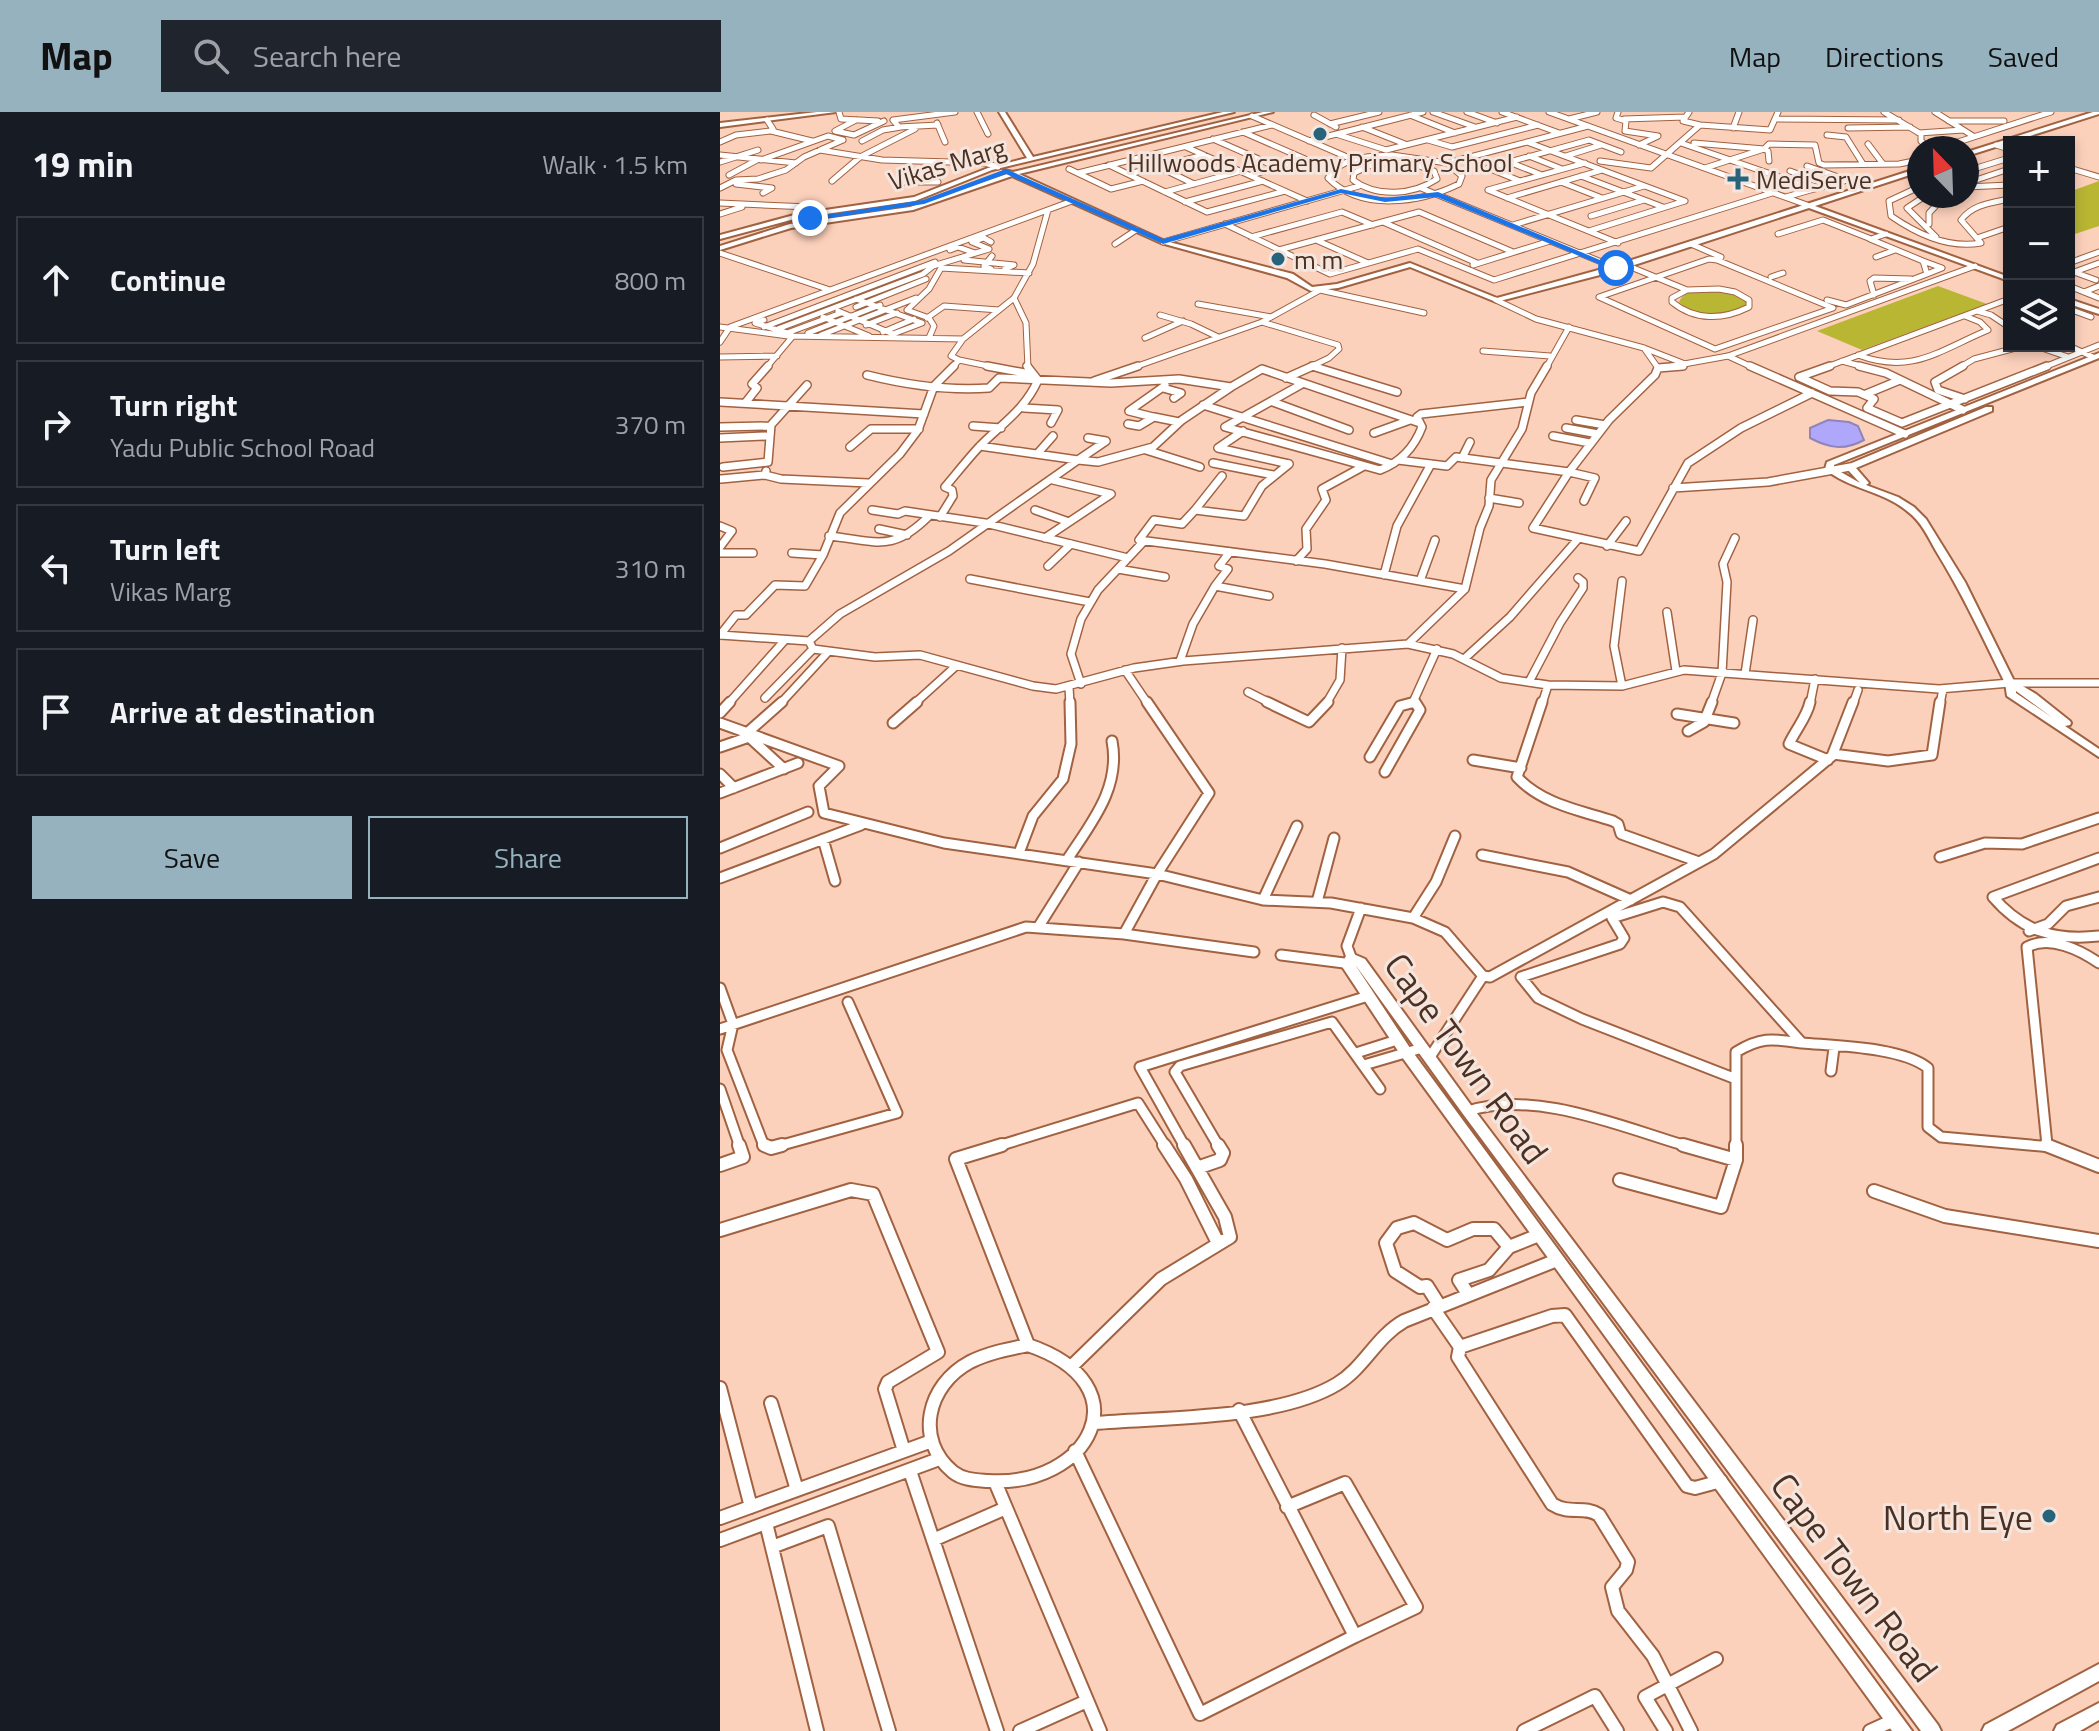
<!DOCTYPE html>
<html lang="en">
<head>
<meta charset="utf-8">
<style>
	:root { --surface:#171b24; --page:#20242c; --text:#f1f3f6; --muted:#9ea1a6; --line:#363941; --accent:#96b2bf }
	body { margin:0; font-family:"Titillium Web",sans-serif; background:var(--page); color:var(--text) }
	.controls { position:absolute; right:24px; top:24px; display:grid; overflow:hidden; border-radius:0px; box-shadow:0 4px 12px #0003 }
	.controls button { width:72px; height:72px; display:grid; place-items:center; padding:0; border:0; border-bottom:2px solid var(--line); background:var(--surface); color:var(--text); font:40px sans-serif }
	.compass { position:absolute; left:1187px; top:24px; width:72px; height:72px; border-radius:50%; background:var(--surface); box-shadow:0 4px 12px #0003; rotate:337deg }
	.stop { position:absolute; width:24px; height:24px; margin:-18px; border:6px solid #1a73e8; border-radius:50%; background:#fff }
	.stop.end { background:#1a73e8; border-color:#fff; box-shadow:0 2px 8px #0008 }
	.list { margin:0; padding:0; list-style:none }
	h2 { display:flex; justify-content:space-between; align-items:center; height:104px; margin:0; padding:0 32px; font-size:34px }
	h2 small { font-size:26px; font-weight:400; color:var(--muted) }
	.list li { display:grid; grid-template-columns:52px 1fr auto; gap:24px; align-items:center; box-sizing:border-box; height:128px; margin:0 16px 16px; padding:0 16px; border:2px solid var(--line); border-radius:0px }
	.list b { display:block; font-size:30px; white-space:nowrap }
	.list p { margin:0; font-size:26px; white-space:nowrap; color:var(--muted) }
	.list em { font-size:26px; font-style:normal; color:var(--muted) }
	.actions { display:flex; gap:16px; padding:24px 32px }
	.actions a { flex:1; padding:18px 0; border:2px solid var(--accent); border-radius:0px; text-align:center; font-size:28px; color:var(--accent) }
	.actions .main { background:var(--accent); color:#111 }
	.icon { flex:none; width:44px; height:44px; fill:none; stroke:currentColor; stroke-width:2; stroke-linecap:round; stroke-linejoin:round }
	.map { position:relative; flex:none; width:1379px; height:1619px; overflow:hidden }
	header { display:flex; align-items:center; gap:48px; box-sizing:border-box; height:112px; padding:0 40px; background:var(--accent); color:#111 }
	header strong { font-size:38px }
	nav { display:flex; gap:44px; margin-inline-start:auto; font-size:28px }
	.search { width:560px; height:72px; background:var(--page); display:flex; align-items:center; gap:20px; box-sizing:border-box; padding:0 28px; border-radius:0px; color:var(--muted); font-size:30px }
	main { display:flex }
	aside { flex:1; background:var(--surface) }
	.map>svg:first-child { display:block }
	.green { fill:#b9b634 }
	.water { fill:#afa7fa; stroke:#9184b9; stroke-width:2 }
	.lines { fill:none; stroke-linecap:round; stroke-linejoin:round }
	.street-far3-casing { stroke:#a16241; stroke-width:7 }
	.street-far2-casing { stroke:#a16241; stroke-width:10 }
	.street-far1-casing { stroke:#a16241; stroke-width:13 }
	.street-casing { stroke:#a16241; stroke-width:16 }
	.secondary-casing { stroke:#a16241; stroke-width:4 }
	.street-far3 { stroke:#fff; stroke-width:5 }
	.street-far2 { stroke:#fff; stroke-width:7 }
	.street-far1 { stroke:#fff; stroke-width:9 }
	.street { stroke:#fff; stroke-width:12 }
	.secondary { fill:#fff; fill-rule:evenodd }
	.route { fill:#1a73e8 }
	.poi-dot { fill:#27637b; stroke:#f4e6de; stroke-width:3 }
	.labels { text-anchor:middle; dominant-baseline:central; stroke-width:6; stroke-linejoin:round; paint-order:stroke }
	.far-poi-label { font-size:26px; fill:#4c3122; stroke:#f4e6de; text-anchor:start }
	.far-street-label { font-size:26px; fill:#4c3122; stroke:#f4e6de }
	.near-street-label { font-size:36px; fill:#4c3122; stroke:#f4e6de }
	.near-poi-label { font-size:36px; fill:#4c3122; stroke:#f4e6de; text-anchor:end }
</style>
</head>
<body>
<header>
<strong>Map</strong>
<div class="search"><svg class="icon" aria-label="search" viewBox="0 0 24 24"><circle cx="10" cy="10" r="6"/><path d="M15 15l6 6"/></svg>Search here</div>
<nav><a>Map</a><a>Directions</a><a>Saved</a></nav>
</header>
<main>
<aside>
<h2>19 min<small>Walk · 1.5 km</small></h2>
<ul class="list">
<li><svg class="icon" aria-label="ahead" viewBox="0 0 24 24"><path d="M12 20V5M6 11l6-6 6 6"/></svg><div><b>Continue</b></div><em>800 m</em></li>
<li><svg class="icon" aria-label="right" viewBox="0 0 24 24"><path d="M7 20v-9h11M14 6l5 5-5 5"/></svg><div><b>Turn right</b><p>Yadu Public School Road</p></div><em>370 m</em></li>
<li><svg class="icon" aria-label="left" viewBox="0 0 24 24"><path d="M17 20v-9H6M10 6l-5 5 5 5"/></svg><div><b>Turn left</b><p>Vikas Marg</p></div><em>310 m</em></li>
<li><svg class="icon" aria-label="arrive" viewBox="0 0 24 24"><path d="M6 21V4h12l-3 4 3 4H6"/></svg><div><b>Arrive at destination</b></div></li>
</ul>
<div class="actions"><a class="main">Save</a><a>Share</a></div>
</aside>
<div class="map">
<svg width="1379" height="1619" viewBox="0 0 1379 1619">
	<rect width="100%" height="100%" fill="#fcd1bc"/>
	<path class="green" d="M1379,69V114L1349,124V80Z
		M1218,174L1267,192L1142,238L1097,219Z
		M1003,177L1028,187L1029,195C1007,203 976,209 959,190C965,175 987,178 1003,177Z"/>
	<path class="water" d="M1108,308L1129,310L1138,314L1144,328C1124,339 1109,336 1090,326V316Z"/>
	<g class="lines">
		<g class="street-far3-casing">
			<path id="street-far3" d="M119,0L121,7L158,9
				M257,0L268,22
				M713,0L755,15
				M747,0L777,11
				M782,0L839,21
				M829,0L1087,93
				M898,0L896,6L906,9L905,19L938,24L919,33
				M1164,0L1201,22V29L1209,36
				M1215,0L1253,24
				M594,3L616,15
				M690,3L735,21
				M532,4L634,48
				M849,7L877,0
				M904,7L965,5
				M1055,7L1179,8
				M136,8L115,19L134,23L164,9
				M1229,9H1284
				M217,11L225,30
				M610,12L659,0
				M218,13L179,15L173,8L235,0
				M980,13L1050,18L1058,0
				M642,15L685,32
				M1013,16L1019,0
				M1128,16L1190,15
				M51,19L92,29
				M523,20L585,47L531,63
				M1199,21L1243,18
				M616,22L666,38L797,5
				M1107,23L1126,25L1143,52
				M493,27L559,56
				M708,28L732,35L818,13
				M142,29L163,18L181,15
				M589,29L703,0
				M0,30L16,23L50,19L53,17L47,8
				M807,30L965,89
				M961,31L1094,77L1066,85
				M974,31L1044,37L1048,39L1049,49
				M1148,32L1163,52
				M1276,33L1289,37
				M466,35L587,89
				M1243,36L1232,32L1331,0
				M100,38L162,48L265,51L278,55
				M0,43L76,51
				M672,43L727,51L742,64L739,72C700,91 641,100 608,66C622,44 649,44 672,43Z
				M809,44L842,57
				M846,44L881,33
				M41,48L108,24L123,28
				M880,49L931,56L980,13L963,9L969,0
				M0,50L38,38
				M669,50L693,52L714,59L717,67C693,83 657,86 633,68L634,61L648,54Z
				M789,50L822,63
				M727,51L868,14
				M389,53L487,100L565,79
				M1087,54L1127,68L1094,77
				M439,55L474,72
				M768,56L869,28L901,40
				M768,56L800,69
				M985,56L1044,37L1049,32L1095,33L1099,51L1104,53L1179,52L1199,48
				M1349,56L1379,65
				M349,57L391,77L423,69
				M1070,59L1108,73
				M1247,59L1289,46
				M358,61L552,13
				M409,62L484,43
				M9,63L37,48
				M861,64L943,95
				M112,69L140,45L195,17
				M174,70H218
				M194,70L202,57
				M841,70L882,86
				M1247,71L1289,57
				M16,72L52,76L43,81
				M1199,75L1169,89L1171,104C1197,122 1229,137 1261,131L1241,108C1253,92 1271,91 1289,87
				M1247,75L1289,73
				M0,76L16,68L38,67L66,58L84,45L123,28
				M701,76L896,156
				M768,78L898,131
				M768,78L865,51
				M445,80L521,59
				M1205,84L1187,96L1216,125
				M787,86L882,58
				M465,90L543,69
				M0,91L89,95L95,101
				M0,102L22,95
				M871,104L924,88
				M663,110L757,151
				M505,112L610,162L698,137L774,168L1052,81
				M1209,112V101L1225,84
				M793,113L924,74
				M869,119L965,89
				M1058,122L1103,108L1151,127L1166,122
				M531,125L622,100L653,113
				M1257,126L1289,115
				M1150,127L1203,149
				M596,128L648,151
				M443,130L639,74
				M395,132L416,118
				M971,132L1001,145
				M230,138L238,135L255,141
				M559,138L699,100L793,140
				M0,141L110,178
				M1156,145L1175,138
				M989,147L997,148L1113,196L995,237L879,185Z
				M244,148L294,153L285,157
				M1203,149L1222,156L1207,162Z
				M1349,151L1379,140
				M753,153L830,129
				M906,153L967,178
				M271,157L264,154L272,144
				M1354,160L1376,168
				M1349,162L1379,151
				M1051,165L1063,161
				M1349,174L1379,186
				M999,177L1015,180L1029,188V195C1003,208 975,209 952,190V186L967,178Z
				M1364,180L1379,174
				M1154,183L1150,169L1154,166L1191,167
				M776,188L816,207L924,236L938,256
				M1107,188L1126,193L1207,162
				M478,192L551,205
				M136,195L206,167
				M1352,198L1371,205
				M118,199L173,222L202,211L136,187
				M1257,199L1271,203L1289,215
				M440,203L471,212L498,225
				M103,205L149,224
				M207,206L224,194L279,198
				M44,208L35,211L67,221L121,201
				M542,210L618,233L619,237L609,246L588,256
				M146,213L177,201
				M0,215L68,224L243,227L294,186
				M44,215L215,150
				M55,218L203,162L213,154L269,137L252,130L264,126L271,130
				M163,220L194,207
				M88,221L160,193
				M101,223L196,186
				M209,226L214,214L209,206L187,198L209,177L221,156L309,161
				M425,226L463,209
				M0,230L10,215L352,89
				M1316,234L1348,245
				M1349,234L1373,245
				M924,236L965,252
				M763,239L830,244
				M1138,243C1192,263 1218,239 1268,218L1260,210L1245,204
				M1008,244L1034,256
				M0,245L57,244
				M239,248L278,256
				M1122,249L1148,256
				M592,254L597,256
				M46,256L73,224
				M232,256L239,248L231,244L243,227
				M308,256L306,211L294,186L313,152L328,98
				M412,256L542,210L600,178L704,201
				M826,256L849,215
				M942,256L1008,244L1255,154
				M1104,256L1289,187
				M1239,256L1254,247L1303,234
				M1322,256L1379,233"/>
		</g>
		<g class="street-far2-casing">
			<path id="street-far2" d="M267,254L310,262
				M592,254L677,280
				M1030,254L1185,322
				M1110,254L1079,265L1110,279L1138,280L1154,287L1147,296L1182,311L1327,254
				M1139,254L1166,261L1243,298
				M1243,254L1215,270L1218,278L1245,287
				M938,256L963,254
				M147,263C187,273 227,279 269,276L279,266L391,271L459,267L511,275L542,257L700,311
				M566,266L593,254
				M374,269L418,254
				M582,272L505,315L660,358C681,350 694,336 702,315L697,305L701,302L808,290
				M445,273L443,276L461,281L454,286
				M1146,282L1180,268
				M0,290L204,302
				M26,290L37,276L32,272L48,254
				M553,290L629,318
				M483,293L672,352
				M304,296L338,298L331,311
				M433,305L409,299L443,275
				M856,308L885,313
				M408,312L419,314L434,305L459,310
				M253,314L281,316
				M0,315L49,314
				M846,316L878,322
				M523,319L498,336L569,352
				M654,321L690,308
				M833,324L870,331
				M0,326L45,324
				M260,334L358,348L386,329L368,326
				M130,335L151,317H199
				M426,338L480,355
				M318,341L333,324
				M742,346L750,330
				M678,348L727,354L736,345L849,360L889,308L935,263L938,256
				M493,351L553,363
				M569,352L542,374L524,404L475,398L462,412L434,408L419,428L605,452L745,477
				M3,355L48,350L51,313L87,273
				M45,363L61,367L148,371
				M1,367L45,363L46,359
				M953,376L1048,370L1130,355
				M769,386L799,391
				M864,389L875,366L849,360L813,416L919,439L968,351L1021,316L1092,281
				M152,398L178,402L185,399L265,411L408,446
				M315,398L349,410
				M475,398L502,364
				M220,405L233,384L232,378L225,375C236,362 247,348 259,335C280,313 305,298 318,268L307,254
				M0,414L12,419L0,435
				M159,417L187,423
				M109,424C157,429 172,441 209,404
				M325,426L391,382L333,368
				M887,434L906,409
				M510,440L499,454L508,457L495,474L549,484
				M0,441H33
				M103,443L120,401L180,342L198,318L214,274L234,254
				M576,449L587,437L586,417L606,388L602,377L644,354
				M328,454L351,432
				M398,457L445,465
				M664,463L677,414L711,352
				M250,467L370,490
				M700,469L715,428
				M902,469L894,534L902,574
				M947,500L956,559
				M0,523L89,529L120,502L229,439L358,348L378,350L433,335L462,308L511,275
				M0,523L16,503H26L55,473L85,474L103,443L72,441
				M89,529L93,537L155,545L200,543L313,574L336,577L414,556L463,549L688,532L733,542L781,566L828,573L902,574L964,558L1219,577L1290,571H1379
				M688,532L745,477L760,416L769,394L771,368L802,317L811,281L827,254
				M744,547L790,505L858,427
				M460,549L473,512L495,474
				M405,558L428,592
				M1025,562L1033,508
				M809,570L840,511L863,476V470L858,466
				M361,572L351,542L361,507L378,478L424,429
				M349,575L350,592
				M528,580L552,592
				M45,586L93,537
				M8,592L65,528
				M60,592L108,540
				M194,592L236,554
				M606,592L620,568L622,536
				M689,592L695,590
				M696,592L694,588L717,537
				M822,592L828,573
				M991,592L1002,561L1007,470L1003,452L1015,426
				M1090,592L1095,567
				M1133,592L1138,578
				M1220,592L1223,577"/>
		</g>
		<g class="street-far1-casing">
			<path id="street-far1" d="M547,590L589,610L608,590
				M822,590L797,665C822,692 859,698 893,709L898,712L901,722L979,750
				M1090,590C1087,605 1076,617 1069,632L1108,648
				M0,601L10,590
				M957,602L1014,611
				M0,611L119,654L99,674L104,701L224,731L437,762L543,788L611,791L693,806L725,820L763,864L770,865L994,742L1112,644L1133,590
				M173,611L197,590
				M968,619L984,610L992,590
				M28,620L62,590
				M0,635L29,625L64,657
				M1113,642L1168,649L1212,643L1220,590
				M650,645L680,594L695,590
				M753,648L801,656
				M665,660L700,598L695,590
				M0,662L14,676
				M0,681L78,651
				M103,727L115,769
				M0,736L88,700
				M299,741L313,704L343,667L351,632L350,590
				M762,743L848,760L911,788
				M1220,745L1265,731L1302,732L1379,706
				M1379,746L1273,785C1302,819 1335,829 1379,824
				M347,748C371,711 401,676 392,629
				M0,766L141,713
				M543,788L577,714
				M597,790L614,726
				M943,790L960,795L1082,931C1053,927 1042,924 1016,940V967L862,907L818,886L801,865L900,832L904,826L892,806Z
				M693,806L716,770L735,724
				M319,814L359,750
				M1309,819L1328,812L1346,794L1379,785
				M404,822L437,762L489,681L427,590
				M561,843L632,852
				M631,845L627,834L641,796
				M0,876L13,912L7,938L44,1034L47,1035
				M0,917L306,815L404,822L534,840
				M1082,931C1116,934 1182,935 1208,956V1015L1221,1025L1332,1035
				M636,941L677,928
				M710,945L763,864
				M644,953L702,936
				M1111,959L1114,936
				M1016,967V1035
				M0,977L20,1035
				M748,999C817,977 903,1016 970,1035
				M1327,1033L1307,835C1330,823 1360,838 1379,851
				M55,1035L177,1001L128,890
				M275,1035L418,991L446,1035
				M465,1035L420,955L648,884
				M499,1035L455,960L460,954L612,910L660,977"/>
		</g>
		<g class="street-casing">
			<path id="street" d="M44,1033L51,1036L62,1033
				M282,1033L236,1047L308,1233
				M444,1033L466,1067L498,1131
				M963,1033L1016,1048V1033
				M1326,1033L1379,1054
				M0,1053L23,1045L19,1033
				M477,1056L500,1048L503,1041L498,1033
				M900,1068L1001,1095L1016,1048
				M1154,1079L1225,1104L1379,1129
				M0,1118L131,1078L153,1082L218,1240L168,1270L165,1277L184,1339
				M748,1182L739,1168L769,1158L789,1135L819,1123
				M719,1193L707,1174L700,1175L675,1159L666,1131L677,1116L694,1111L727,1128L753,1117H774L789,1135
				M713,1196L740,1235L738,1245L832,1392C849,1403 864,1393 879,1403L908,1450L906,1458L892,1475L898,1499L933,1544L971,1619
				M308,1233C426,1273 369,1376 268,1369C256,1368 243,1368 233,1360C194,1328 207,1273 250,1250C268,1241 288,1237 308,1233Z
				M740,1235L832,1204L845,1203L967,1374L975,1376L1001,1369
				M353,1253L441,1167L510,1125L505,1105L464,1033
				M0,1276L31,1395
				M51,1291L77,1378
				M375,1311C445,1305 557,1308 617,1272C644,1256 656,1225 684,1209L837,1148
				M355,1339L480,1602L635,1524L519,1298
				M190,1359L277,1619
				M276,1372L380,1619
				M567,1395L625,1371L696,1495L635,1524
				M0,1406L209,1330
				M46,1411L97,1619
				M0,1428L219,1347
				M213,1428L286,1396
				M52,1435L108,1414L169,1619
				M300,1619L367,1589
				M804,1619L875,1584L897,1619
				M946,1619L925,1585L996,1547
				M1150,1619L1174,1608"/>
		</g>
		<g class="secondary-casing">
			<path id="secondary" d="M97,0H116L0,15V11Z
				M279,0H285L313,45L503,0H514L272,58L195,89L78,106L0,127V123L78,102L194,85L268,56L307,46Z
				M543,0H553L299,62L445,129L573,162L592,175L617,172L690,151L777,186L893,154L1199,56V60L1095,94L1289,165V169L1089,96L899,158L776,190L690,155L618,176L591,179L567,166L441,131L292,64L193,98L71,116L0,138V134L70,112L190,95L287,62L284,60V58L293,60Z
				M1373,0H1379V2L1247,44V40Z
				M1349,187L1379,197V202L1349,192Z
				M1379,241V246L1114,353V356L1140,371L1127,357V353L1266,295H1272V299L1136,356L1149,371L1146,373L1178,385L1194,395L1206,407L1245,470L1294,569L1316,582L1350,609L1351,611L1350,613L1345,614L1379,637V645L1287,584L1285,571C1263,526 1242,481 1216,439C1208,425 1201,409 1187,399C1163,379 1129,377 1105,357L1107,350ZM1296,579L1333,606L1296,581Z
				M631,841L645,847L753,996L1218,1613L1221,1619H1201L743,1002L634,851L692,939L1192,1619H1172L682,945L621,853L627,842Z
				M1379,1552V1569L1288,1619H1262L1265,1613Z
				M1379,1591V1608L1360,1619H1334L1337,1613Z"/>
		</g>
		<use href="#street-far3" class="street-far3"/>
		<use href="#street-far2" class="street-far2"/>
		<use href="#street-far1" class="street-far1"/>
		<use href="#street" class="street"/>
		<use href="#secondary" class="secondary"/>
	</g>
	<path class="route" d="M286,57L443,127L621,77L665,86L718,80L899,156L893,158L717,85L665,90L621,81L443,132L286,62L204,92L90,109L86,106L203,88Z"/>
	<g class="poi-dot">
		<circle cx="600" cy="22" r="8"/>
		<path d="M1014 55h8v8h8v8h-8v8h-8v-8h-8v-8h8z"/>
		<circle cx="558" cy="147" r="8"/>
		<circle cx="1329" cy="1404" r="8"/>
	</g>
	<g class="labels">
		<g class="far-poi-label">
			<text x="600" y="50" text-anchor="middle">Hillwoods Academy Primary School</text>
			<text x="1036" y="67">MediServe</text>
			<text x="574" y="147">m m</text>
		</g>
		<g class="far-street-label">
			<text transform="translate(227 52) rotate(-17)">Vikas Marg</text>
		</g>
		<g class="near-street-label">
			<text transform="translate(747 946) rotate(54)">Cape Town Road</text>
			<text transform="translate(1135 1465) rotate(53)">Cape Town Road</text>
		</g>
		<g class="near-poi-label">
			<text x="1313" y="1404">North Eye</text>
		</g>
	</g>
</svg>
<div class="controls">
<button>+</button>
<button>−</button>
<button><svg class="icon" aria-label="layers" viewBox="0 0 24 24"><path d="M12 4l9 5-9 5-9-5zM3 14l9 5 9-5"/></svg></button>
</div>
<svg class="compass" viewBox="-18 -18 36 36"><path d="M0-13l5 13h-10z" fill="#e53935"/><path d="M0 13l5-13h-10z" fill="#9ea1a6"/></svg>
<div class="stop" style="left:896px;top:156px"></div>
<div class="stop end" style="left:90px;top:106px"></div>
</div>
</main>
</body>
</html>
